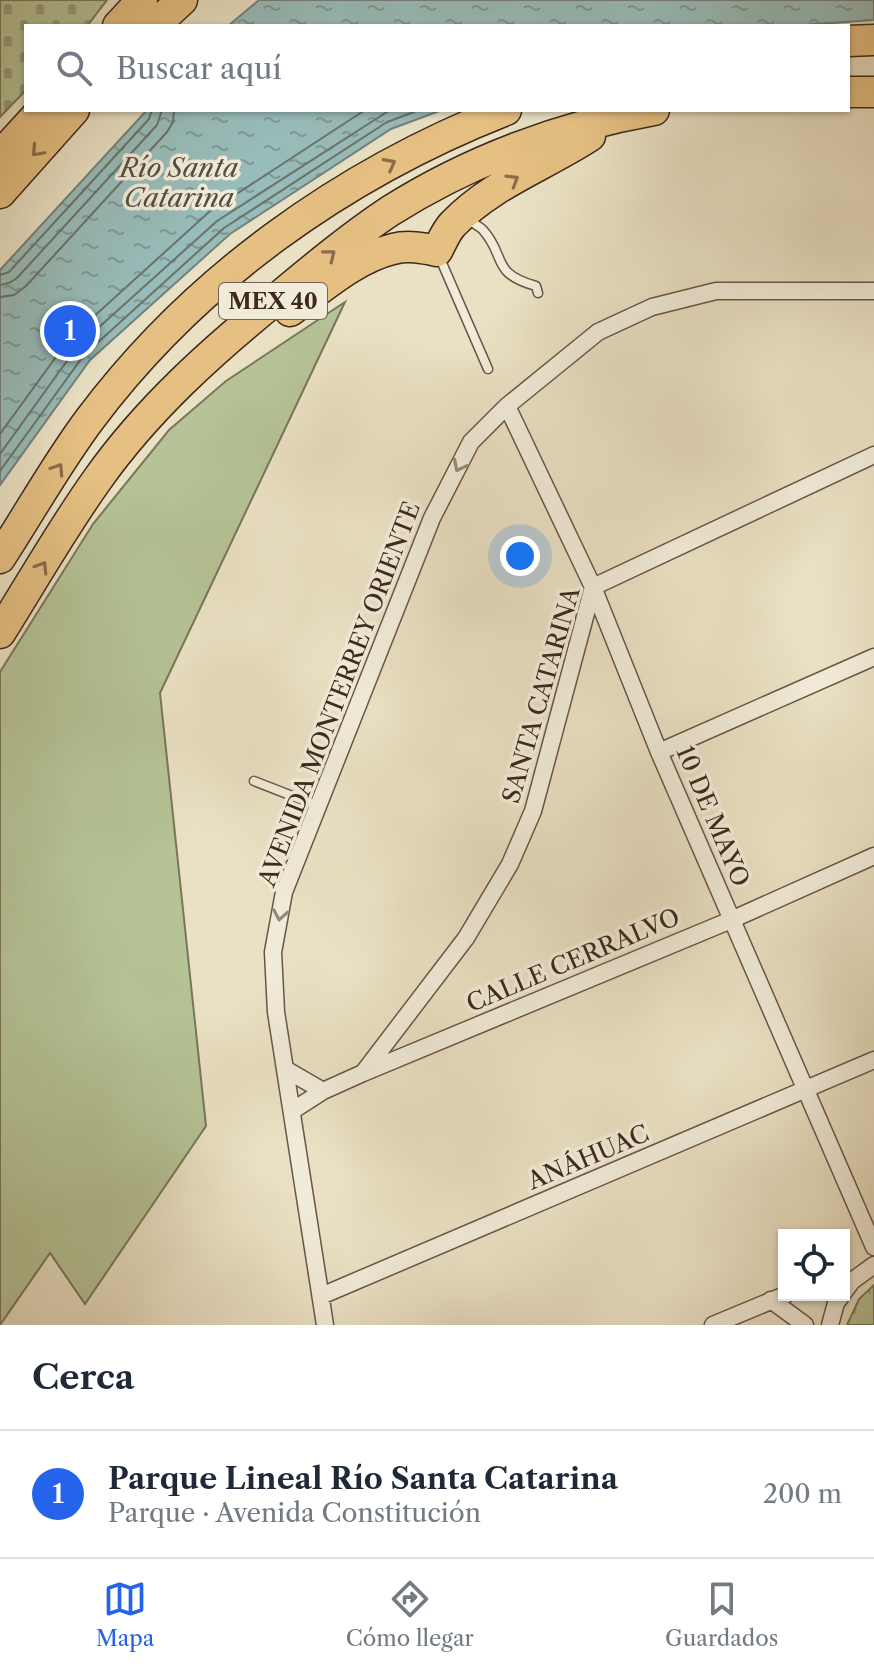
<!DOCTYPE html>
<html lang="es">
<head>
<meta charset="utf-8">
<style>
	:root { --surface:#fff; --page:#f2f2f3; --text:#1f2937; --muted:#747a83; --line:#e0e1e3; --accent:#2563eb }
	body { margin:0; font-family:"Libre Caslon Text",serif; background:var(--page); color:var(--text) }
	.controls { position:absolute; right:24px; bottom:24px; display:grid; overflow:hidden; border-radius:0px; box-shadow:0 2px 6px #0004 }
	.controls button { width:72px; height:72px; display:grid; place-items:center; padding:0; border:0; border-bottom:2px solid var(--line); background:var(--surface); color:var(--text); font:40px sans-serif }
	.you { position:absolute; left:520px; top:556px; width:28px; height:28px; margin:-20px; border:6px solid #fff; border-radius:50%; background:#1a73e8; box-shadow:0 0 0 12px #1a73e833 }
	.badge { display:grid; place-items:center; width:52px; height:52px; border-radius:50%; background:var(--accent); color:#fff; font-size:26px; font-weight:700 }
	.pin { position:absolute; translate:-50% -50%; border:4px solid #fff; box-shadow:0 2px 8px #0006 }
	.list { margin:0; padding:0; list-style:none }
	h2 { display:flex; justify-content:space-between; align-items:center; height:104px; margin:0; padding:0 32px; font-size:34px }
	h2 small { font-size:26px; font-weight:400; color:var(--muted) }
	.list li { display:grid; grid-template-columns:52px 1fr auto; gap:24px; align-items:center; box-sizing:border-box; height:128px; padding:0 32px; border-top:2px solid var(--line) }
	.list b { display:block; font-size:30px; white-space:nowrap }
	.list p { margin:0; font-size:26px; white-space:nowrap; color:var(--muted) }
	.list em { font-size:26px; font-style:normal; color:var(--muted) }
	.icon { flex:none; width:44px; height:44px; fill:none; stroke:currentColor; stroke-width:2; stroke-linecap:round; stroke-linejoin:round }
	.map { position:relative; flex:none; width:874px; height:1325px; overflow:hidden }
	.search { position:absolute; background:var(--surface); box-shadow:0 2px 6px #0004; left:24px; right:24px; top:24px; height:88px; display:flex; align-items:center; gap:20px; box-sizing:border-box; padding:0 28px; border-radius:0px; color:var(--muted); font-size:30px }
	.sheet { height:232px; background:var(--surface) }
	nav { display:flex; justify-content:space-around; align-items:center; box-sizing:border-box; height:112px; border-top:2px solid var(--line); background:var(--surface); font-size:22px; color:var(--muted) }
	nav a { display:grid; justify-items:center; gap:4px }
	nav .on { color:var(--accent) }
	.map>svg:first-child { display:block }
	.grass { fill:#b5c396; stroke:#79765a; stroke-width:2 }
	.cemetery { fill:url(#cemetery-stones); stroke:#79765a; stroke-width:2 }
	.park { fill:url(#park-tufts); stroke:#79765a; stroke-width:2 }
	.water { fill:url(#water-ripples); stroke:#74817b; stroke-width:2 }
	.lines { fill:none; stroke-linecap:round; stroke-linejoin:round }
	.shore { stroke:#6a726b; stroke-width:2 }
	.lane-casing { stroke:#685647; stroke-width:11 }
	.street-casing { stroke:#685647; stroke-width:19 }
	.highway-casing { stroke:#3d281d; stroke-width:33 }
	.lane { stroke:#f1ecd9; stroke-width:8 }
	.street { stroke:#f1ecd9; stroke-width:16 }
	.highway { stroke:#e5c082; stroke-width:30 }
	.oneway { stroke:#896c4a }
	.oneway2 { stroke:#978a7b }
	.labels { text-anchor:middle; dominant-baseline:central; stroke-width:7; stroke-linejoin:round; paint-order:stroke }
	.shield { fill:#f1ecd9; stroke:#736355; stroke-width:2 }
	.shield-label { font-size:22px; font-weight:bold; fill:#3d281d }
	.street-label { font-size:24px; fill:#3d281d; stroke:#f1ecd9 }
	.water-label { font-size:26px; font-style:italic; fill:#544d44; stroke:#f1ecd9 }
</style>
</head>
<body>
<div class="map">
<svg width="874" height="1325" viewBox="0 0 874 1325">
	<defs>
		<pattern id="cemetery-stones" width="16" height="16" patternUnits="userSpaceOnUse" patternTransform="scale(2)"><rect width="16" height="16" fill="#b5c396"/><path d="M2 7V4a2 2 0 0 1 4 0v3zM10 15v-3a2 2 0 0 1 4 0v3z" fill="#949e7a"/></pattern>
		<pattern id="park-tufts" width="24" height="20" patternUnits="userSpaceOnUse" patternTransform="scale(2)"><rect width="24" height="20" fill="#b5c396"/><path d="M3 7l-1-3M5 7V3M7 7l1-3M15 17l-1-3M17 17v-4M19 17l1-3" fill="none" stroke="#949e7a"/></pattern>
		<pattern id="water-ripples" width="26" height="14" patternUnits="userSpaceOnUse" patternTransform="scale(2)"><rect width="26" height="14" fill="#98bcb9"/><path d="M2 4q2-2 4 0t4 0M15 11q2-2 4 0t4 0" fill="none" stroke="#7d9996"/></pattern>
	</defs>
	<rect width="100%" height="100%" fill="#eae1c4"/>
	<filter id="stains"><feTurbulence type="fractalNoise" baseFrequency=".0025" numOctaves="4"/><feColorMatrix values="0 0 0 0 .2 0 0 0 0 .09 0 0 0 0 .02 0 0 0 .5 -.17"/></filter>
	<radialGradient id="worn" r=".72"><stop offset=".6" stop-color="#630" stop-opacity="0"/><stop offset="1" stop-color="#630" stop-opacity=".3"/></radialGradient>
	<path class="grass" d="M345,302L160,693L206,1126L85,1304L50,1253L0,1325V672L93,524L169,430L226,381Z"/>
	<path class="cemetery" d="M0,0H107L87,26H26V90L0,117Z"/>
	<path class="park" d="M874,1285V1325H847L859,1299Z"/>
	<path class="water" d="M259,0H874V20L790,26H228Z
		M147,110H442L391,129L230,234L90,360L0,485V270Z"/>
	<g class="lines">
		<path class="shore" d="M0,275L9,272L149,119L152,110
			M0,285L9,283L17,278L157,125L162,110
			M0,297L14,295L26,286L167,132L173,122L174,110
			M0,434L69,339L209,212L365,110
			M0,454L77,347L217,221L390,110
			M0,471L84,355L224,228L387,122L419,110"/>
		<g class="lane-casing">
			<path id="lane" d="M467,219C471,222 479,226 483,230C507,257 490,273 536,286L538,293
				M439,256L488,369
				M254,781L318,806"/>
		</g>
		<g class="street-casing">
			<path id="street" d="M507,406L593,587L659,752L874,1247
				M659,752L874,657
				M285,1069L323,1091
				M363,1073L466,938L510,864L533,811L593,587L874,455
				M292,1111L323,1091L363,1073L731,920L874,856
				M844,1292L852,1281L874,1265
				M321,1296L874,1060
				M771,1300L805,1325
				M325,1325L276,1012L273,952L284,892L432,518L471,442L507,406L598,332L652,307L716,291H874
				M713,1325L785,1295
				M830,1325L836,1303L842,1295"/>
		</g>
		<g class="highway-casing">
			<path id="highway" d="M118,26L142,0
				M154,26L182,0
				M848,41L874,40
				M848,92H874
				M0,156L42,110
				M0,193L74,110
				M290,311C321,289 355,258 393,249C408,245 423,248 437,251C442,242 446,231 453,224C491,184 544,166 590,136
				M0,558C30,512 57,463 90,419C195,279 343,174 506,110
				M0,633C32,582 62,529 97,480C147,409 213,350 280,296C316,266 351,237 390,211C469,161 562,126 654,110"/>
		</g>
		<use href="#lane" class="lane"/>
		<use href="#street" class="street"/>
		<use href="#highway" class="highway"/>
	</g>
	<defs><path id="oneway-chevron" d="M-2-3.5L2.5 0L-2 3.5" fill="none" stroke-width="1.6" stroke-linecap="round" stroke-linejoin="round" transform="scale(2)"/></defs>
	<g class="oneway">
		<use href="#oneway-chevron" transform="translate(37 151) rotate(132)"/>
		<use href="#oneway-chevron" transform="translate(390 164) rotate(-28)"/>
		<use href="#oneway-chevron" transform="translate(513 180) rotate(-32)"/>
		<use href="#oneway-chevron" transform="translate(330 255) rotate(-38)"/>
		<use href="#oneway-chevron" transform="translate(58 469) rotate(-57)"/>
		<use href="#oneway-chevron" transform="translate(42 567) rotate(-58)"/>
	</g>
	<g class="oneway2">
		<use href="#oneway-chevron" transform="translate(459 466) rotate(117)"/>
		<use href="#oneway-chevron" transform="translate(280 915) rotate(100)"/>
	</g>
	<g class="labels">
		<rect class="shield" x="219" y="283" width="108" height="36" rx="6"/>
		<g class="shield-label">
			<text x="273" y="301">MEX 40</text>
		</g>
		<g class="street-label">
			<text transform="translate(339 694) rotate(-69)">AVENIDA MONTERREY ORIENTE</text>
			<text transform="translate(541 695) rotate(-74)">SANTA CATARINA</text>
			<text transform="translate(713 816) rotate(67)">10 DE MAYO</text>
			<text transform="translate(573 960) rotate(-23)">CALLE CERRALVO</text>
			<text transform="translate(588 1157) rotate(-23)">ANÁHUAC</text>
		</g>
		<g class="water-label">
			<text x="179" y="168">Río Santa<tspan x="179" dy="30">Catarina</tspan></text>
		</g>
	</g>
	<rect width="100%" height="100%" filter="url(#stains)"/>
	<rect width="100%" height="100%" fill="url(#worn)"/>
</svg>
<div class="controls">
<button><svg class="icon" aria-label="locate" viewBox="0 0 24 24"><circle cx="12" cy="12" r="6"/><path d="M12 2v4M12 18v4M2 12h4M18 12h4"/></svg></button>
</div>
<div class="you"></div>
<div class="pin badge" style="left:70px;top:331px">1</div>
<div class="search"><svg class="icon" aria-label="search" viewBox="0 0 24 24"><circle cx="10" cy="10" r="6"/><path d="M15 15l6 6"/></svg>Buscar aquí</div>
</div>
<section class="sheet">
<h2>Cerca<small></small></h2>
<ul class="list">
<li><span class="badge">1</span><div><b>Parque Lineal Río Santa Catarina</b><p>Parque · Avenida Constitución</p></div><em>200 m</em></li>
</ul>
</section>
<nav>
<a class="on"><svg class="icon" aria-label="map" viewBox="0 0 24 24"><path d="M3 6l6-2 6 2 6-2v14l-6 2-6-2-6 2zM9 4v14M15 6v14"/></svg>Mapa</a>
<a><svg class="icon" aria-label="directions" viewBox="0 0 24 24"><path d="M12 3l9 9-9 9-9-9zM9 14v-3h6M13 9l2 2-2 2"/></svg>Cómo llegar</a>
<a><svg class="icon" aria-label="saved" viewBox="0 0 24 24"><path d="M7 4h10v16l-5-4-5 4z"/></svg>Guardados</a>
</nav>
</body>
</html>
